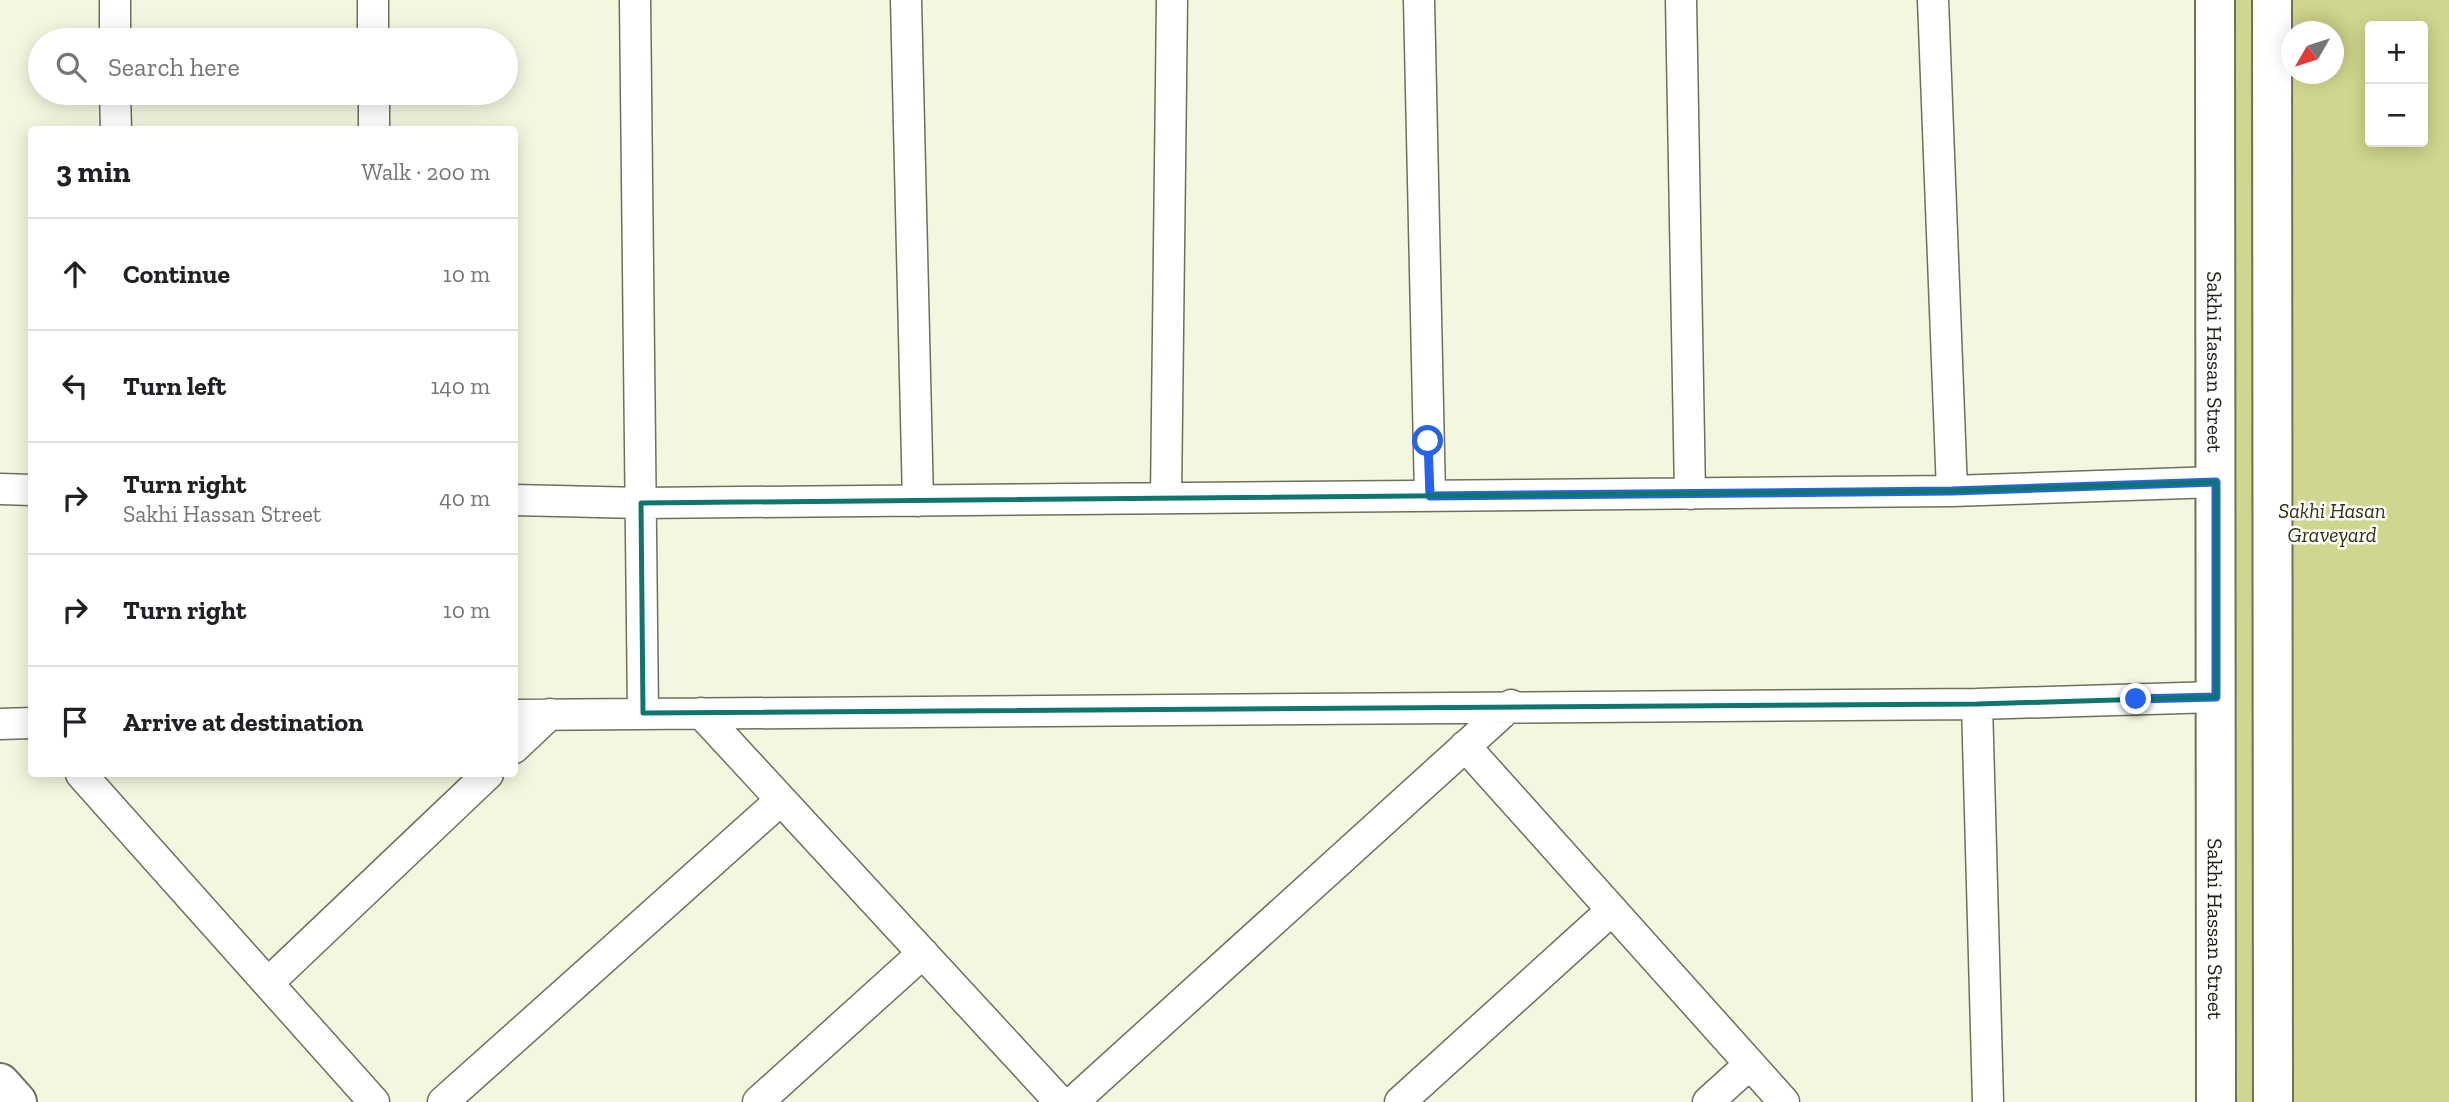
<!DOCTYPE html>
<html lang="en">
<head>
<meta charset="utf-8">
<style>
	:root { --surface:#fff; --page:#f2f2f2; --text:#202124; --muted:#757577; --line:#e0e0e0 }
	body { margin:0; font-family:"Zilla Slab",serif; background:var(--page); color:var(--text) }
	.controls { position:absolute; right:21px; top:21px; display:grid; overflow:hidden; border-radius:7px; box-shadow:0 4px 18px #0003 }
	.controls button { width:63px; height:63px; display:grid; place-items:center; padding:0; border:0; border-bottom:2px solid var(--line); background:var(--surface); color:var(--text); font:35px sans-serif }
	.compass { position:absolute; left:2281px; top:21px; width:63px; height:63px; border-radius:50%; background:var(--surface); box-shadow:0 4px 18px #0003; rotate:231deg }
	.stop { position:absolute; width:21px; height:21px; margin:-16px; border:5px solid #2563eb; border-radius:50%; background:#fff }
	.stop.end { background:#2563eb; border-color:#fff; box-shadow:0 2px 7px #0008 }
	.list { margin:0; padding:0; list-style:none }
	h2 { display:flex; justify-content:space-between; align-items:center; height:91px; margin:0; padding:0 28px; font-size:30px }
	h2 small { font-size:23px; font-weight:400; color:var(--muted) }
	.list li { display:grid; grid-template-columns:46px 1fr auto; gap:21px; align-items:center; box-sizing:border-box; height:112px; padding:0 28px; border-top:2px solid var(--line) }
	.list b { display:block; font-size:26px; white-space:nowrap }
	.list p { margin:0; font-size:23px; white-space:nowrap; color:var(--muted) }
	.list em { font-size:23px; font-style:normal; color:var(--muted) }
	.icon { flex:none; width:38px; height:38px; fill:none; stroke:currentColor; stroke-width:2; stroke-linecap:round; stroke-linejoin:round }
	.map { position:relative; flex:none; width:2449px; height:1102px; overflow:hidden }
	.search { position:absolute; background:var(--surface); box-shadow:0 4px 18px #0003; left:28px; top:28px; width:490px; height:77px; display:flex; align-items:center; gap:18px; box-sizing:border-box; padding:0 24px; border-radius:38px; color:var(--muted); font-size:26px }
	.panel { position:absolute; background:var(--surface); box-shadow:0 4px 18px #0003; left:28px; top:126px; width:490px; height:651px; border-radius:7px }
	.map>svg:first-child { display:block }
	.green { fill:#d0d68d; fill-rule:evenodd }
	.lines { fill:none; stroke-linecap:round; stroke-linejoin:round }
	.minor-casing { stroke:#6e705c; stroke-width:33 }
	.tertiary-casing { stroke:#6e705c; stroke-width:42 }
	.minor { stroke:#fff; stroke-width:30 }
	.tertiary { stroke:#fff; stroke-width:38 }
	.route { stroke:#2563eb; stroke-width:9 }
	.marked { fill:none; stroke:#0f766e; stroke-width:5; stroke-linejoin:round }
	.labels { text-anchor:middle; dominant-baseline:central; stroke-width:5; stroke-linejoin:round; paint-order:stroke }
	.street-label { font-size:21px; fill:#1c1d15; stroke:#fff }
	.park-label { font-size:21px; font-style:italic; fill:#313309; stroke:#fff }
</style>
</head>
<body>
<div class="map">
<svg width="2449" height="1102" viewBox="0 0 2449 1102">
	<rect width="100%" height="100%" fill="#f4f7e0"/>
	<path class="green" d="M2214,0H2449V1102H2216ZM2370,26H2423V142H2370ZM2292,32H2334V74H2292Z"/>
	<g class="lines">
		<g class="minor-casing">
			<path id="minor" d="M115,0V40
				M373,0V40
				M635,0L643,713
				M906,0L918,501
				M1419,0L1430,496
				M1681,0L1690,494
				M1933,0L1952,491
				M115,93L116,130
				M374,93V130
				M0,489L32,490
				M1166,498L1172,0
				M514,500L641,503L1952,491L2216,482
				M1977,704L1988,1102
				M701,713L1060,1102
				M514,715L1977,704L2216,697
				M0,724L32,723
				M1465,746L1784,1102
				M514,748L550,714
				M81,774L374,1102
				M268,983L488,774
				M443,1102L781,800
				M758,1102L923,953
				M1073,1102L1511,705
				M1400,1102L1612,910
				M1708,1102L1750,1064"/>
		</g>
		<g class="tertiary-casing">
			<g id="tertiary">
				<path id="s1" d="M2215,0L2216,1102"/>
				<path d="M2272,0L2273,1102"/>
				<path d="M0,1083L17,1102"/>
			</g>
		</g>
		<use href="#minor" class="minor"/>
		<use href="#tertiary" class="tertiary"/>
	</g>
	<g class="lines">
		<path class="route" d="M1428,441L1430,496L1952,491L2216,482V697L2136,699"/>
	</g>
	<path class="marked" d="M2216,482V697L1977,704L643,713L641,503L1952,491Z"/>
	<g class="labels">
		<g class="street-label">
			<text stroke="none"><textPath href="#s1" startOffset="362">Sakhi Hassan Street</textPath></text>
			<text stroke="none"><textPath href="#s1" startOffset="929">Sakhi Hassan Street</textPath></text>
		</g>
		<g class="park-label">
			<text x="2332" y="510">Sakhi Hasan<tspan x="2332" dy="24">Graveyard</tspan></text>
		</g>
	</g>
</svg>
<div class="controls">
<button>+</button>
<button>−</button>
</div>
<svg class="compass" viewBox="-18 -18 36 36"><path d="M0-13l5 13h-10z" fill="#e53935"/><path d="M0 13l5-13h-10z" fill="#757577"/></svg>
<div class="stop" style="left:1428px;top:441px"></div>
<div class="stop end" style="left:2136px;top:699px"></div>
<div class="search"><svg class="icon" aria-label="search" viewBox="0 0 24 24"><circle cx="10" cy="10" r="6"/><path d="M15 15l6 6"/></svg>Search here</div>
<section class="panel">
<h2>3 min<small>Walk · 200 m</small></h2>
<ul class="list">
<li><svg class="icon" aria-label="ahead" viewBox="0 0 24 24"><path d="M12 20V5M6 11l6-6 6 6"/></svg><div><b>Continue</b></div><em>10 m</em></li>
<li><svg class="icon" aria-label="left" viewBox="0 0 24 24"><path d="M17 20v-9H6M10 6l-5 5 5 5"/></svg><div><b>Turn left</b></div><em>140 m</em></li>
<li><svg class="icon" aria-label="right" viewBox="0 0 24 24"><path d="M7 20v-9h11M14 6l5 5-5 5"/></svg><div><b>Turn right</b><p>Sakhi Hassan Street</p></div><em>40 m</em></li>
<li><svg class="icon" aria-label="right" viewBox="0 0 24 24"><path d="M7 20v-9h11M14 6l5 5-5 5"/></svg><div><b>Turn right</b></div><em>10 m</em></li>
<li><svg class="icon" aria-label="arrive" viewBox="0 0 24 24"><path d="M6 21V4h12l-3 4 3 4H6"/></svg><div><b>Arrive at destination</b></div></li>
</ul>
</section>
</div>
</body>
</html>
